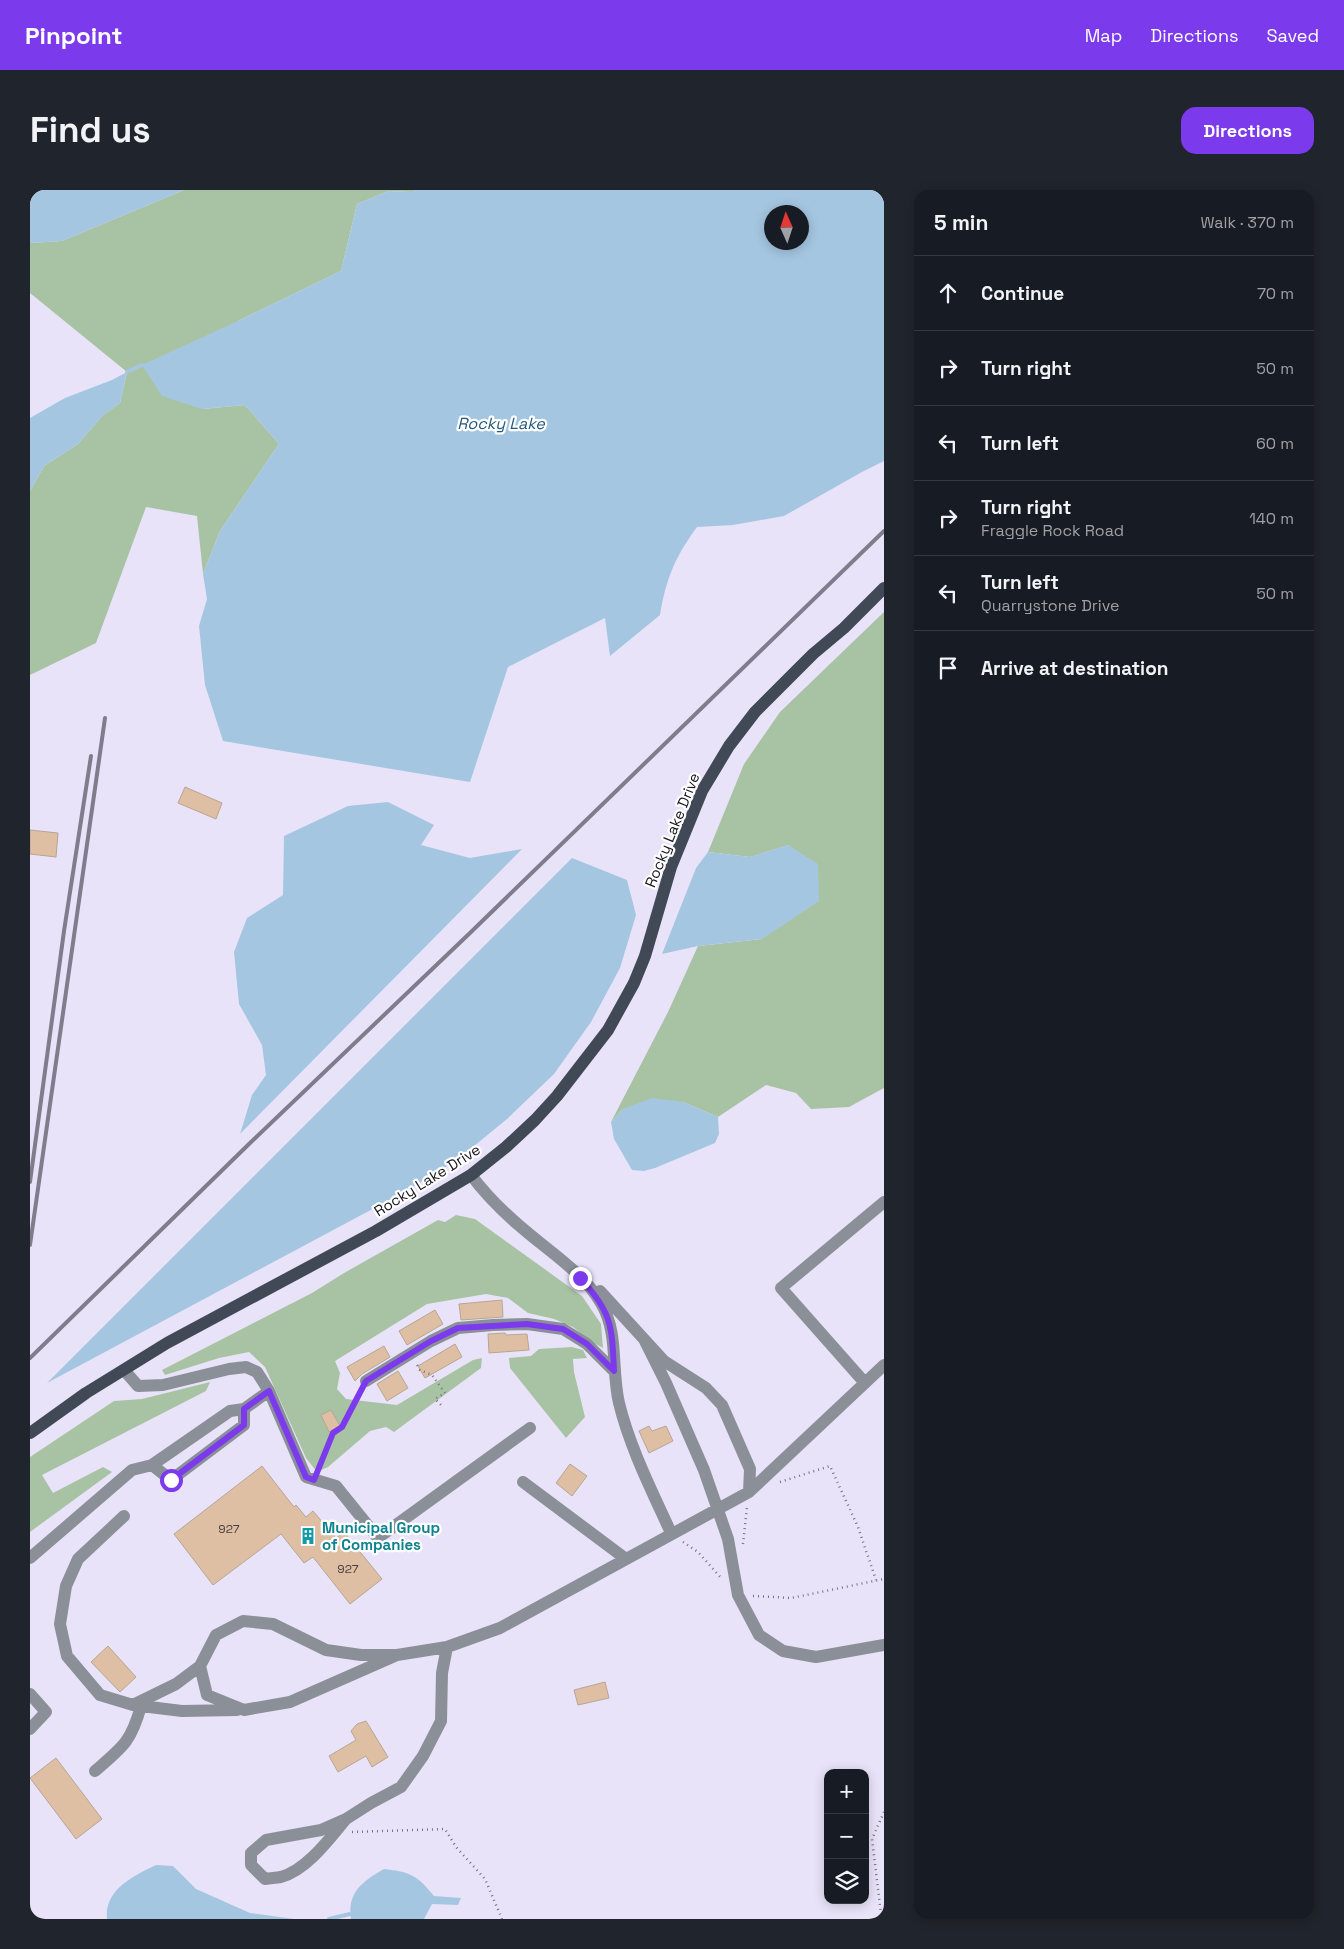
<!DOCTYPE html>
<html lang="en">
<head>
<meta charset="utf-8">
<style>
	:root { --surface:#171b24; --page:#20242c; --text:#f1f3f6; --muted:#9ea1a6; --line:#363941; --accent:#7c3aed }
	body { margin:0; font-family:"Space Grotesk",sans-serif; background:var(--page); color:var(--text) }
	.controls { position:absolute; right:15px; bottom:15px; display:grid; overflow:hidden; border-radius:10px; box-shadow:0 2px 12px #0003 }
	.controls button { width:45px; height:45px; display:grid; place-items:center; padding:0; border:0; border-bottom:1px solid var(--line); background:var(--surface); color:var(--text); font:25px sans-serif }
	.compass { position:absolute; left:734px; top:15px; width:45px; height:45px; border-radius:50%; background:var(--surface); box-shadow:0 2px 12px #0003; rotate:357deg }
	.stop { position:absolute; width:15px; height:15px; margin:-11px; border:4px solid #7c3aed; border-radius:50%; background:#fff }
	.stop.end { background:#7c3aed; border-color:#fff; box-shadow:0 1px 5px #0008 }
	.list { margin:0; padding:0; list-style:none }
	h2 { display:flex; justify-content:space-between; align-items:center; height:65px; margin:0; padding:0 20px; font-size:21px }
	h2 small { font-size:16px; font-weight:400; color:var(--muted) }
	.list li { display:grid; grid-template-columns:32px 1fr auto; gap:15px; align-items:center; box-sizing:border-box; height:75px; padding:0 20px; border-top:1px solid var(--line) }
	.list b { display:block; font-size:19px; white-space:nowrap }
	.list p { margin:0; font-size:16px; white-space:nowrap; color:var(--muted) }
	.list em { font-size:16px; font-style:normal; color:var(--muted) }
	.icon { flex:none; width:28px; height:28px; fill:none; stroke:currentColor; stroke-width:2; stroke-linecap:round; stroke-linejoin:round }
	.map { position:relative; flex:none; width:854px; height:1729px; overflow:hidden; border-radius:15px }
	header { display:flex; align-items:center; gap:30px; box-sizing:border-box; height:70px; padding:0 25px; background:var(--accent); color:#fff }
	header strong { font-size:24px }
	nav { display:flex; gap:28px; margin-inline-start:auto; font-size:18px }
	.intro { display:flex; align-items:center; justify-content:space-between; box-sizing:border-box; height:120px; padding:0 30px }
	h1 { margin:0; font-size:35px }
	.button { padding:12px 22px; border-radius:15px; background:var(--accent); color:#fff; font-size:18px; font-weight:700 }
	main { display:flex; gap:30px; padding:0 30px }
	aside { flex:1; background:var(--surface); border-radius:15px; box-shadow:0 2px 12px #0003 }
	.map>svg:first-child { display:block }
	.forest { fill:#a8c3a4 }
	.water { fill:#a5c6e1; fill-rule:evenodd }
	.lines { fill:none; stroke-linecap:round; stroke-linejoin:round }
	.stream { stroke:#a5c6e1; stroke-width:4 }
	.building { fill:#debfa3; stroke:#b7a596 }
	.path { stroke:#767381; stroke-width:2.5; stroke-dasharray:1 4; stroke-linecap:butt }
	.minor { stroke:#8b9098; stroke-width:12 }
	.major { stroke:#414957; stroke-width:12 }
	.rail { stroke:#807c8b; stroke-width:4 }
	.route { stroke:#7c3aed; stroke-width:6 }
	.labels { text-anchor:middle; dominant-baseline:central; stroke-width:4.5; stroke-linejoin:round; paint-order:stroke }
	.number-label { font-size:12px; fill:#49403e }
	.street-label { font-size:15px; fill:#17151d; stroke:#fff }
	.culture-label { font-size:15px; font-weight:bold; fill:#0d838f; stroke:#fff; text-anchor:start }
	.water-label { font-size:16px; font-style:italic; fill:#25587e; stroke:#fff }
</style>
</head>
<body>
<header>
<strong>Pinpoint</strong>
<nav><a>Map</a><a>Directions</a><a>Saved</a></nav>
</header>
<div class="intro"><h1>Find us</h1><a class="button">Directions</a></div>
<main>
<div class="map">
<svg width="854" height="1729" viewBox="0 0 854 1729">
	<rect width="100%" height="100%" fill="#e9e3f9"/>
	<path class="forest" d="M154,0H383V2L359,1L327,14L311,81L208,131L172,219L215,215L249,254L190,341L173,384L167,326L116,317L66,453L0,485V301L14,276L48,254L73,225L90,213L97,182L0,103V53L32,51Z
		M854,422V898L819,917L781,919L766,903L736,895L688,927L653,912L593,919L581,932L638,822L668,756L732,749L759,655L720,667L678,662L714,574L750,522Z
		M426,1025L445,1029L552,1106L571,1134L573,1158L560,1151L543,1137L524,1129L498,1123L478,1108L456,1104L397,1114L305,1171L310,1183L307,1199L316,1209L367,1215L443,1170L452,1168L451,1178L364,1242L356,1237L340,1241L298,1277L287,1282L276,1268L235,1177L219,1162L189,1168L135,1185L132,1180L282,1103L314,1083L408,1030L415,1032Z
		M542,1157L553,1160L557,1168L543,1169L544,1182L555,1227L536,1248L480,1178L479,1168L501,1166L509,1159Z
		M180,1192L176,1201L12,1285L23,1303L73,1277L82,1282L0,1342V1267L84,1211L112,1209Z"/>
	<path class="water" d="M0,0H154L32,51L0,53Z
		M383,0H854V271L832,282L754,326L703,335L667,337C645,367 636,389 630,425L580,466L575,428L478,477L440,592L193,551L175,495L169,436L177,409L173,384L190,341L249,254L215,215L172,219L132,206L112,175L208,131L311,81L327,14L359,1L382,2ZM742,22H772V52H742Z
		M97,182L90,213L73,225L48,254L14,276L0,301V228L35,208L82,190Z
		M358,612L404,635L391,655L440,668L492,659L210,944L222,905L236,885L232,855L209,814L204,762L217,728L253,705L254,646L318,616Z
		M758,655L788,674L789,711L732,749L668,756L632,764L666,678L678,662L720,667Z
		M542,668L597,690L606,725L590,778L561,832L524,884L477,929L427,970L380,999L17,1193Z
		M622,908L653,912L688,927L689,944L685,953L625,978L614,981L602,980L584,949L581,932L593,919Z
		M126,1675L143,1676L166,1699L220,1723L264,1729H77C74,1700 103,1686 126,1675Z
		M354,1679C380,1682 387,1685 404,1706L431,1708L428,1715L402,1714L394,1729H321C317,1702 333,1691 354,1679Z"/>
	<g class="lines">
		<path class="stream" d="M97,182L112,175
			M299,1729L320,1724"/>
	</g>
	<path class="building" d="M155,597L192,613L186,629L148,613Z
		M0,640L28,643L26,667L0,664Z
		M472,1110L473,1127L431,1130L429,1114Z
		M405,1120L413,1134L377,1155L369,1141Z
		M475,1143L476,1145L497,1144L499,1160L459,1163L458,1144Z
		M425,1154L432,1167L395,1188L388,1176Z
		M354,1156L360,1167L332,1184L325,1191L317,1177Z
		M368,1181L378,1198L357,1211L347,1194Z
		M301,1220L310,1236L299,1242L291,1225Z
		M619,1236L622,1241L636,1236L643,1251L619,1263L609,1241Z
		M540,1274L557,1286L542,1306L526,1293Z
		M232,1276L264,1317L266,1315L276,1327L283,1321L306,1348L314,1342L352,1389L320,1414L283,1367L274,1373L251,1344L183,1395L144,1344Z
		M78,1456L106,1487L90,1502L61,1472Z
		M575,1492L579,1508L548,1515L544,1500Z
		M336,1531L358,1567L342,1577L336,1566L308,1582L299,1566L326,1550L321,1541L327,1534Z
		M26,1568L72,1629L46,1649L0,1588Z"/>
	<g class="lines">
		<path class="path" d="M387,1175L390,1180L402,1185L415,1203L405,1209L412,1216
			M289,1279L303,1243L313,1237L330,1201
			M750,1292L800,1276L828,1337L846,1390
			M653,1352L668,1362L692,1389
			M713,1354L717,1317
			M723,1406L761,1408L854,1389
			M322,1642L415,1639L426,1657L455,1689L472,1729
			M854,1729L851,1724L842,1649L854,1622"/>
		<path class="minor" d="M441,985C456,1005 472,1021 491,1037C517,1060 553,1082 571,1113C589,1143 581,1179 589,1213C600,1258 622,1301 641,1343
			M570,1101L634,1171L676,1198L692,1215L720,1279L719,1302
			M615,1151L636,1193L674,1280L698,1349L708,1405L729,1445L753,1461L786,1467L854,1455
			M94,1180L108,1196L133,1195L199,1179L216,1177L227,1182L239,1201L276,1287L306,1296L348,1348L500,1238
			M336,1191L401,1151L428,1138L463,1135L497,1134L533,1139L557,1154L584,1181
			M835,1193L751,1098L854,1012
			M122,1275L141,1290L214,1235V1219
			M493,1292L596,1369
			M94,1326L48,1369L36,1396L30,1434L37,1466L70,1505L103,1515L152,1521L207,1520
			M0,1368L102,1280L122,1275L200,1221L214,1219L239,1201
			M367,1465L260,1512L214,1520L177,1505L170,1476L186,1445L213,1431L243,1434L296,1460L331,1465H367L417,1457L470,1438L719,1302L854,1175
			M0,1504L16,1522L0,1539
			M103,1515L146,1494L170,1476
			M65,1581C93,1557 101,1552 111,1516
			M316,1629C300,1648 277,1680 251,1687C246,1688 241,1688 235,1689L221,1675V1663L236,1650L291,1640L316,1629L341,1613L371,1597L393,1566L411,1531L412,1483L417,1457"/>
		<path class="major" d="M0,1243L56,1203L137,1153L346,1041L441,985L476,957L505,930L527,906L578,840L604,793L615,766L641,677L672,601L699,556L725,522L783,464L814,438L854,398"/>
		<path class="rail" d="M0,992L34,741L61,566
			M0,1055L75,528
			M0,1168L219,954L441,742L854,341"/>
	</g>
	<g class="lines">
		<path class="route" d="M141,1290L214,1235V1219L239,1201L276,1287L284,1290L303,1243L312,1237L336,1191L401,1151L428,1138L497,1134L533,1139L557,1154L584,1181C582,1136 582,1122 550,1088"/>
	</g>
	<defs>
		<g id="building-bare" transform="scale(1.35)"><path d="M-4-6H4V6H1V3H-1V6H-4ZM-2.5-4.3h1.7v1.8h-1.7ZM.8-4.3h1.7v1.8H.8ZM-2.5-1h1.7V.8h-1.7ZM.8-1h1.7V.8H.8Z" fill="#0f9aa8" stroke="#fff" stroke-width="2.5" paint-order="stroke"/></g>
	</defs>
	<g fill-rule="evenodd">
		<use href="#building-bare" x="278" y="1346"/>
	</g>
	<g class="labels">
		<g class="number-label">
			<text x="199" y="1339">927</text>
			<text x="318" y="1379">927</text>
		</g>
		<g class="street-label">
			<text transform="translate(642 640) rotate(-68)">Rocky Lake Drive</text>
			<text transform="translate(397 990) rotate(-32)">Rocky Lake Drive</text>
		</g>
		<g class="culture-label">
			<text x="292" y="1337">Municipal Group<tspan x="292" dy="17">of Companies</tspan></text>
		</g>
		<g class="water-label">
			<text x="471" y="233">Rocky Lake</text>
		</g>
	</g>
</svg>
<div class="controls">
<button>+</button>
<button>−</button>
<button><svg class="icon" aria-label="layers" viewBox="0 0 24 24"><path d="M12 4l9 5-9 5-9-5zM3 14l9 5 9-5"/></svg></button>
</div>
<svg class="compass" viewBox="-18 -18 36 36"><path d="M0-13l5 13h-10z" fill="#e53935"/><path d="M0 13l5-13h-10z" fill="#9ea1a6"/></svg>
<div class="stop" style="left:141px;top:1290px"></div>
<div class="stop end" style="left:550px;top:1088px"></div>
</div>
<aside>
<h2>5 min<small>Walk · 370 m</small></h2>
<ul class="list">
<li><svg class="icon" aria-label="ahead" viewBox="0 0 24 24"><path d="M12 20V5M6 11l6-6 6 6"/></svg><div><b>Continue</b></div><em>70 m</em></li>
<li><svg class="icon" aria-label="right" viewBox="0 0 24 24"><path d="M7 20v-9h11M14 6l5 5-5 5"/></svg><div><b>Turn right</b></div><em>50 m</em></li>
<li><svg class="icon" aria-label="left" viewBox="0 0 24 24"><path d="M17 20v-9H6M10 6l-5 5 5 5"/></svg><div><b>Turn left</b></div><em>60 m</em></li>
<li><svg class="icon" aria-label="right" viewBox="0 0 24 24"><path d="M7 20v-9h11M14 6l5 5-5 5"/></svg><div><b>Turn right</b><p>Fraggle Rock Road</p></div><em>140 m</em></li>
<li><svg class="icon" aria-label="left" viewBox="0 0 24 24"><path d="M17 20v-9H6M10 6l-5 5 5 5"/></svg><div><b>Turn left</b><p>Quarrystone Drive</p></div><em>50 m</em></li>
<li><svg class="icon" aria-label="arrive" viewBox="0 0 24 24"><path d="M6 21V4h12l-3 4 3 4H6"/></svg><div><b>Arrive at destination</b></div></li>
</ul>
</aside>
</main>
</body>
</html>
